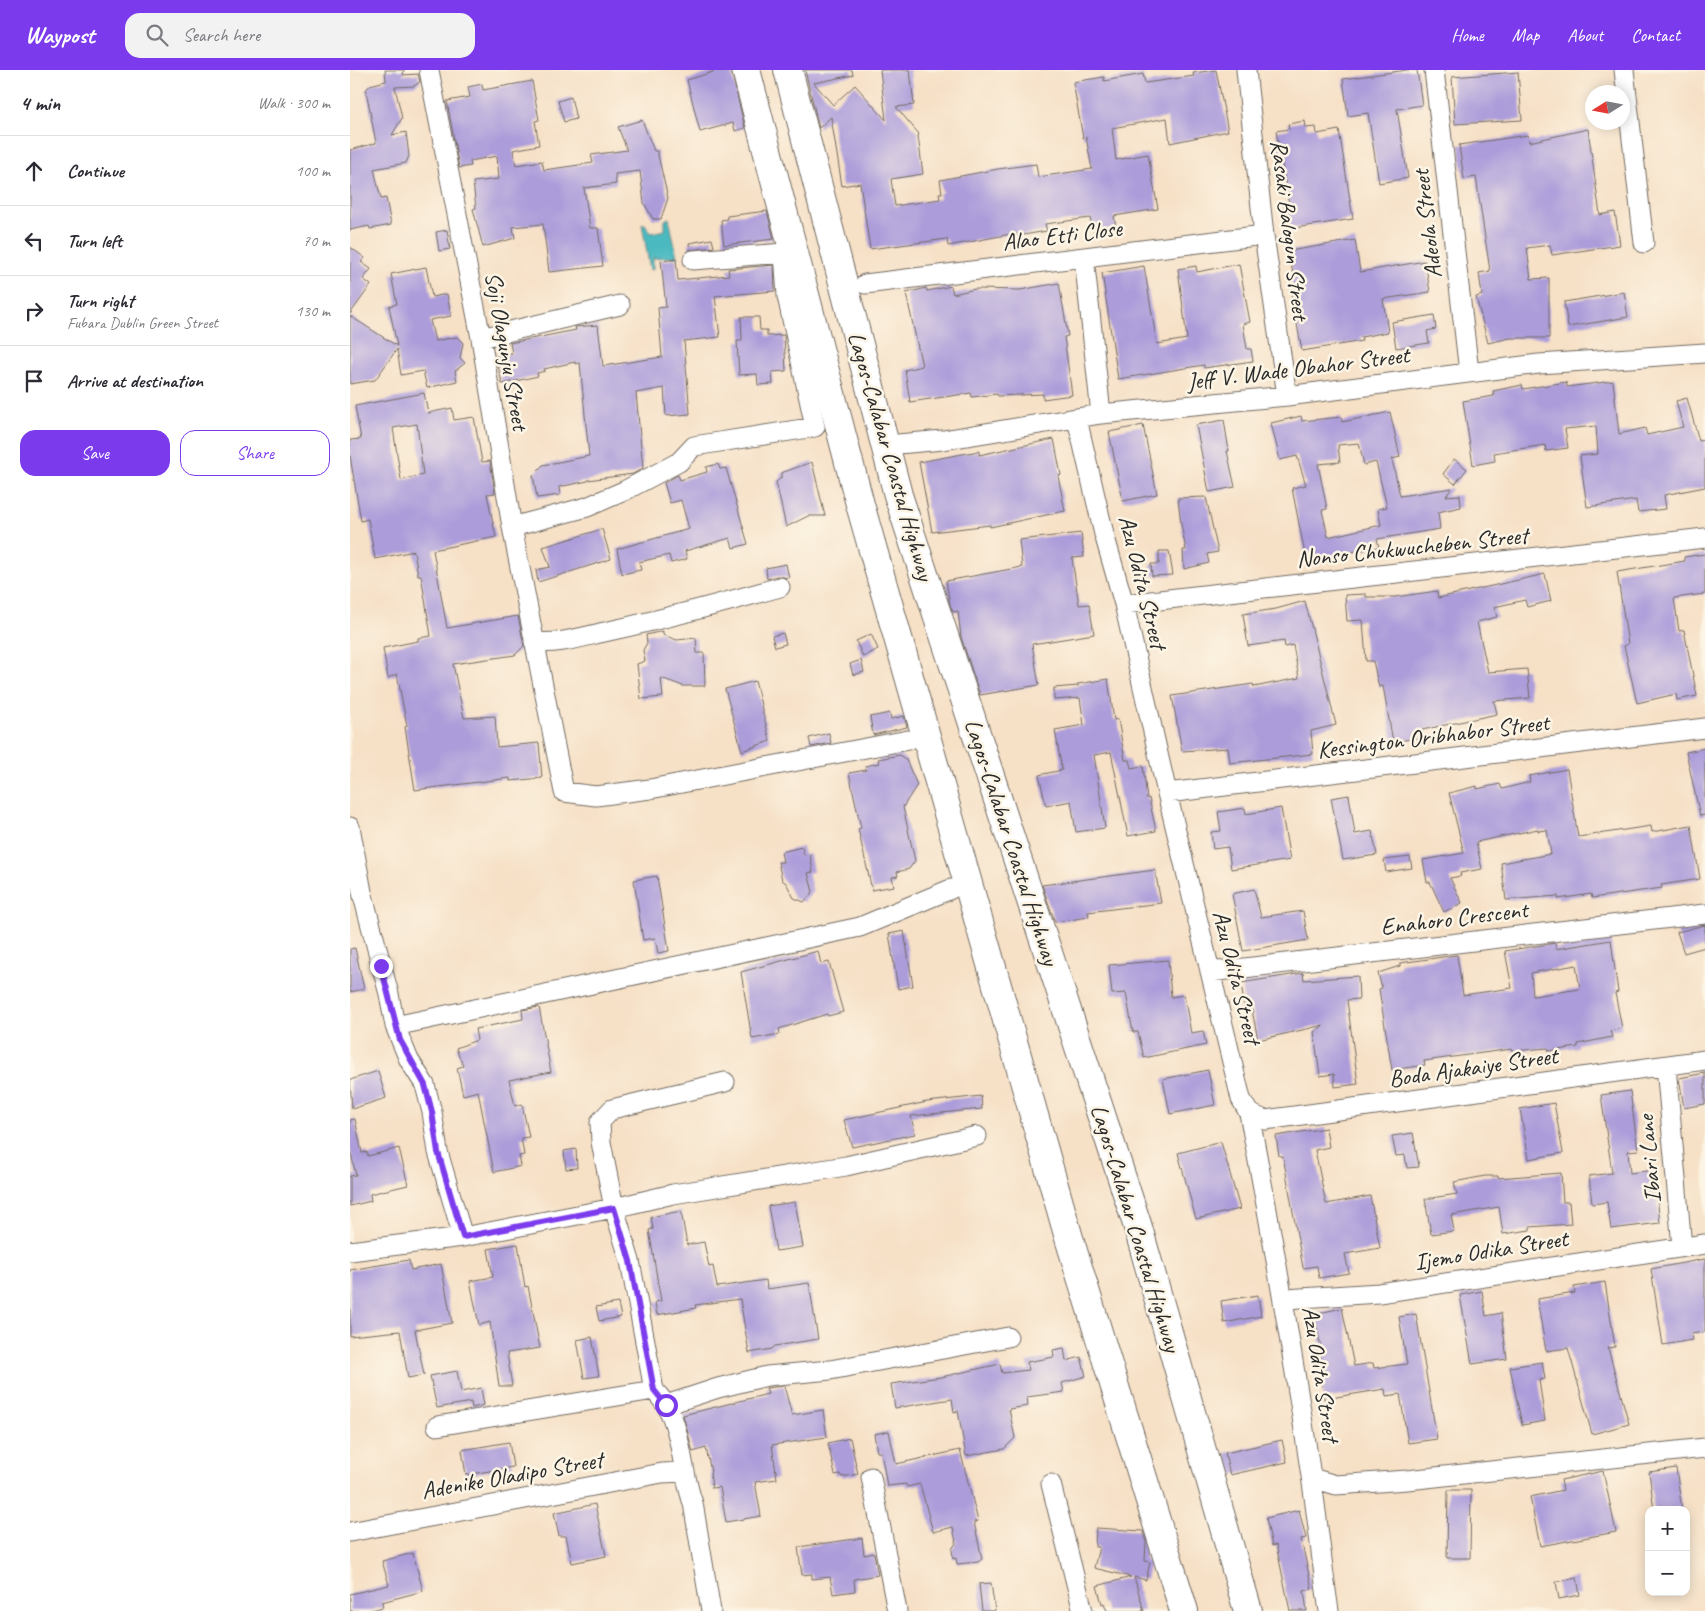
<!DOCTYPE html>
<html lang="en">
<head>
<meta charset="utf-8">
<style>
	:root { --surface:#fff; --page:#f2f2f3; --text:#2b2b33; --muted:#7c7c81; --line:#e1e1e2; --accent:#7c3aed }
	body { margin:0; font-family:Caveat,sans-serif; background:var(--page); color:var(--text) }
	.controls { position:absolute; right:15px; bottom:15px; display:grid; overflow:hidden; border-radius:10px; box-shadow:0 2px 12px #0003 }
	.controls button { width:45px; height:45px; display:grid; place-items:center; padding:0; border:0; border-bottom:1px solid var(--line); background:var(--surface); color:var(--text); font:25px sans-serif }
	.compass { position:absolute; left:1235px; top:15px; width:45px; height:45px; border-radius:50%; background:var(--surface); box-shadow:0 2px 12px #0003; rotate:259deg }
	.stop { position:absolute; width:15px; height:15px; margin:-11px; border:4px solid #7c3aed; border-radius:50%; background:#fff }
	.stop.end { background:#7c3aed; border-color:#fff; box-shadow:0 1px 5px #0008 }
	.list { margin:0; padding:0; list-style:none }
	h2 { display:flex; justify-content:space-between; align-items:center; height:65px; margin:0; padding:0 20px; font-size:21px }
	h2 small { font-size:16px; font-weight:400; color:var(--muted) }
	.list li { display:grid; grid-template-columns:32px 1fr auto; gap:15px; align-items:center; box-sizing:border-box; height:70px; padding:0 20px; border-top:1px solid var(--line) }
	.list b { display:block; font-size:19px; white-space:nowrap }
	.list p { margin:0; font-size:16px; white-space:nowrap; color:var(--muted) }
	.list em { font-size:16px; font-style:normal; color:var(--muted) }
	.actions { display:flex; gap:10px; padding:15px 20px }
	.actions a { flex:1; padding:11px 0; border:1px solid var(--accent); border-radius:15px; text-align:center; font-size:18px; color:var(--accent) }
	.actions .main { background:var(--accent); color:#fff }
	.icon { flex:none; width:28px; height:28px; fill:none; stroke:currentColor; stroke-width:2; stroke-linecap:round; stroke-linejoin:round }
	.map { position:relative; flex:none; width:1355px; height:1541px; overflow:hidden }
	header { display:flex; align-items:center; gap:30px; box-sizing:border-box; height:70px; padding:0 25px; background:var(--accent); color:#fff }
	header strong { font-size:24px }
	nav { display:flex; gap:28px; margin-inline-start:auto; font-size:18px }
	.search { width:350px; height:45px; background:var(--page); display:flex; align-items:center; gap:12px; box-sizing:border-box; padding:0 18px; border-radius:15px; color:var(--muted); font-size:19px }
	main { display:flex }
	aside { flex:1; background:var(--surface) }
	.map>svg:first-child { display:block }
	.water { fill:#4bbac0; stroke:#3b7276 }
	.building { fill:#ac9cda; fill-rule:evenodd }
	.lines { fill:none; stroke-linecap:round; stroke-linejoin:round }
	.minor-casing { stroke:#726a61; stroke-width:21 }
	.highway-casing { stroke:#726a61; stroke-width:30 }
	.minor { stroke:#fff; stroke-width:19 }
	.highway { stroke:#fff; stroke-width:28 }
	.route { stroke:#7c3aed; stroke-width:6 }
	.labels { text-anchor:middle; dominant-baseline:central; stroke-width:5; stroke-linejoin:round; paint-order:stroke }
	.street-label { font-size:24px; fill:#2b2b2b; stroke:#fcf5e5 }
</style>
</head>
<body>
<header>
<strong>Waypost</strong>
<div class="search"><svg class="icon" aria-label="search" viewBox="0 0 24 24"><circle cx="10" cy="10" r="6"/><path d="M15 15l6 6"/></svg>Search here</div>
<nav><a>Home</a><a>Map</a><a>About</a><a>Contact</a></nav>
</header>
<main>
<aside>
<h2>4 min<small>Walk · 300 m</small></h2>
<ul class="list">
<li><svg class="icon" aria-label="ahead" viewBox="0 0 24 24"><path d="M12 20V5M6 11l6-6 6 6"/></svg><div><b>Continue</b></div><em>100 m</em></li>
<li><svg class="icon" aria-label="left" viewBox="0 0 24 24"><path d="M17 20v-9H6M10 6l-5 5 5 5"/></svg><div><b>Turn left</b></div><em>70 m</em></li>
<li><svg class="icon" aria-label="right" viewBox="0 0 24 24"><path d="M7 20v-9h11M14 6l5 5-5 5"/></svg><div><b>Turn right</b><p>Fubara Dublin Green Street</p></div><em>130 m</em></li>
<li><svg class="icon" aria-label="arrive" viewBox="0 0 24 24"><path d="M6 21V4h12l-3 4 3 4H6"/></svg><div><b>Arrive at destination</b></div></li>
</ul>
<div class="actions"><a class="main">Save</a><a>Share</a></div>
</aside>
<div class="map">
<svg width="1355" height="1541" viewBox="0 0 1355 1541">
	<rect width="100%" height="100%" fill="#fcf5e5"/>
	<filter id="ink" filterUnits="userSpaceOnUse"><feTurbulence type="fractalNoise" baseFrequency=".02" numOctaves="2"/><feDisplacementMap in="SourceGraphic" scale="10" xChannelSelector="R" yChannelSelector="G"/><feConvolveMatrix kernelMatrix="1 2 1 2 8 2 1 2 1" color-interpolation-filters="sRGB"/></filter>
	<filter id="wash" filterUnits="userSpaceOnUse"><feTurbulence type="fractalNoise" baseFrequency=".0096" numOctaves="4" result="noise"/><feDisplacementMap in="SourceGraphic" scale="20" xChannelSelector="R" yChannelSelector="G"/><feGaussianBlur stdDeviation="1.12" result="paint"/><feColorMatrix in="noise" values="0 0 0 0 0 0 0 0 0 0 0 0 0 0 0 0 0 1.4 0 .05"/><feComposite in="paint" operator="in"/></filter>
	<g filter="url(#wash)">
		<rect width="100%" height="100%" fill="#f6e0c6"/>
		<path class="water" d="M319,148L327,187L303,188V199L300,200L292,154H295L301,163L315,160V150Z"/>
		<g id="blocks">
			<path class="building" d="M35,0H54L53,5L68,4L70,12L64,16L45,17L52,48L42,65L56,62L59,86L56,93L24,99L31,129L36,128L41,155L20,159L19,156L0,160V80L26,73L16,20L20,15L36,11Z
				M362,0H381L395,58L385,61L383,53L350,62L337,10L363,2Z
				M455,0H502L503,5L464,13L483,35L505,15L536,50L530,0H560L564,35L546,37L569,64L568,66L573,104L541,109L545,136L590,129L589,123H592L590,110L648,99L686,94L688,107L742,99L736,67L733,68L723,12L754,7V11L793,4L795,13L844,6L843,3L866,0L878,61L820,73L817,48L762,58L766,90L798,84L808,139L764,146L766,157L744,162L740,148L695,154L697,161L667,166L666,163L598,176L597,169L520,179L510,113L492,116L481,47L469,58Z
				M1057,0H1067L1072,35L1047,39L1058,108L1029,113L1018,43L998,46L993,9Z
				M1168,2L1172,50L1105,54L1102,7Z
				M182,11L189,50L185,51L189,75L163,80L166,95L192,91L194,100L243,93L241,85L277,80L268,57L292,50L304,81H307L318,128L311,149H303L294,133L290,101L265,104L266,114L234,118L240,158H248L253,196L199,202L193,154L163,157L165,168L133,177L123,139L126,138L123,112L149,109L147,86L120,91L121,96L109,98L97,31L120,27L118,17L132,14L133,20Z
				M221,27L226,49L214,52L208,31Z
				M955,51L956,58L966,57L967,64L989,60L1003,149L938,159L934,135L939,134L926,61L939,59L938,54Z
				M1238,59L1250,145L1265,142L1270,175L1202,185L1200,175L1177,178L1181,209L1199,208V268H1160L1138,273L1126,227L1132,225L1129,203L1140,201L1126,107L1114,109L1109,75L1178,65L1179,72Z
				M417,141L424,169L374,175L371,150L377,149V146Z
				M97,160L100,179L89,181L86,162Z
				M362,169L364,177L340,180L339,173Z
				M1005,170L1010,202L1075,191L1080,222L1033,229L1038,262L1011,267L1012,271L952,281L939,211L944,210L939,181Z
				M0,177L15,188L11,192L21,199L13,209L21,215L0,244Z
				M326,189L328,210L379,205L378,199L424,195L425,221L365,226L370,267L334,271L340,344L316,346L314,318L286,323L293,398L283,404L238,410V411L209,417L210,425L187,428L183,405L193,395L239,386L230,293L225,294V292L194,299L195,301L187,303L188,306L152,314L146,286L162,283L160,273L226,260L225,257L248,255L253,296L312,287L308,238L316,237L311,191Z
				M889,194L900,252L893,254L897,279H901L903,291L854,298V295L768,309L752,203L794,196L807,274L837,269L828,199L846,196L847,202Z
				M76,197L82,227L97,224L101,246L80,250L85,271L107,267L113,273L110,288L115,293L105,301L107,311L77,318L73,301L51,305L47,279L25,310L0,314V246L47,276L39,236L47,234L41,204Z
				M709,213L718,266L714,267L722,325L693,329V324L648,326L647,324L622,327L621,323L560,332L555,300L572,296L556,223L576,218L577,221L601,216L603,224L625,219L670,220Z
				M1274,222L1278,247L1218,257L1214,232Z
				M1084,245L1086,259L1077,261L1079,273L1046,278L1042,252Z
				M391,247H409L410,260H417V266L434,265L436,301L422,302L423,314L408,315L407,304L389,305L387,271H392Z
				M1263,311L1269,364L1295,358L1297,365L1333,357L1326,331L1337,328L1349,371L1355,370V417L1314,425L1316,439L1288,442L1286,430L1237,437L1230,386L1248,384L1246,356L1215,359L1218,378L1196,381L1195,375L1144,383L1145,391L1123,395L1113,331L1144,326L1143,321L1172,315L1173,319L1216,312L1217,317Z
				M74,323L78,343L102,338L104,350L124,347L132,392L140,391L145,423L137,424L146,467L83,480L97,558L168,546L174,576L165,585L103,594L114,648L145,646L147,677L189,673L192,708L160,711V708L65,720L55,657L57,656L47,604L38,608L33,578L68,571V568L81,566L71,505H68L64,481L25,489L18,449L11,451L0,386V370L11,369L5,336ZM67,354L73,405L51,410L43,358Z
				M1040,342L1050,387L1042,389L1050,426L1102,418L1096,426L1110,425L1111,437L1088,442L1090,459L1027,469L1029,477L956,490L942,418L956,415L947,386L930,390L921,353L951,346L952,351L991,347L992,352ZM1009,373L1014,395L1026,392L1037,437L1028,439L1031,455L978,467L972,440L977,439L968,394L990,392L988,375Z
				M874,350L879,381H877L885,417L859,422L846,355Z
				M793,355L807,424L773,431L759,362Z
				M704,369L711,405L708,406L715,441L640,457V455L582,462L569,392L629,381V385Z
				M1104,389L1117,399L1105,414L1093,404Z
				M462,392L475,446H458L436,457L426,412L431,408V403Z
				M368,394L370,399L376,398L398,474L383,478L380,468L335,481L337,489L321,493L319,485L289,492L291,500L272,504L267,479L339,459L331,430L320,433L314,413L328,405L330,410L357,402L356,397Z
				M856,427L868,482L857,484L859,493L834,499L833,480H836L831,454L828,428Z
				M252,459L261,489L188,512L186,500L200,497L193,477Z
				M731,463L734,487L722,488L729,535L739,534L744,564L682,574L689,615L630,625L611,567L608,541L603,542L600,535L596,511L672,497L669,470Z
				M809,481H819L823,505L802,506L801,494H809Z
				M1355,484V524L1324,528L1329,561L1334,560L1347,626L1327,630L1326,624L1287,633L1274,576L1278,574L1267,502L1335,491L1334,487Z
				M436,494L439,508L427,506L417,509L416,498Z
				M1195,504L1201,531L1177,537L1175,530L1144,537L1147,547L1127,552L1138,602L1177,599L1180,628L1144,631L1147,644L1072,660L1073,667L1043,672L1033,616L1029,617L1023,591H1016L1013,550L997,551L995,525L1016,524V527H1045L1087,521L1088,528Z
				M955,531L986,655L961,661L963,684L880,693L878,678L832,681L822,626L903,614L904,617L949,608L943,575L935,577L934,571L898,576L893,544L926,539Z
				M313,561V565L327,570L346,568L347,583H354L355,616H333L311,608L313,627L291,629L287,594L295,591L293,580L297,573L296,565Z
				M433,563L436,574L425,577L422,566Z
				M521,564L528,579L513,587L506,571Z
				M511,590L514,602L503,605L500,594Z
				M758,609L764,650L768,649L775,690H779L781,698L793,696L797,729L799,728L806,761L778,766L761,682L744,685L755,758L726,762L721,731L696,736L689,705L712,700L705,660L734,655L730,628L704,630V618L728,616V614Z
				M405,611L420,671L392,681L375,619Z
				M540,643L541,649L554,646L557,657L523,665L520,647Z
				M479,663L481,673L461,677L459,668Z
				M1355,678V745L1350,746L1336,682Z
				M550,685L556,690L567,715L553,737L565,791L559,799L547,802L548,806L542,807L544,816L522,820L508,759L511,758L499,703L516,700L515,696L529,693L528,689Z
				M1217,699L1228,767L1301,756L1302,762L1341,755L1350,809L1311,815L1312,818L1242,828L1241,824L1208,829V826L1156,830L1151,793L1201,784L1197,760L1188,761V759L1126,772L1132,799L1110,803L1111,806L1100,808L1112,833L1094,842L1080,812H1077L1073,790L1114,783L1099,723L1127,716V719L1150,714L1152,719L1180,712L1179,706Z
				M999,725L1005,764L1022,761L1027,785L993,790L981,728Z
				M895,738L896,744L931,738L940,790L881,799L878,777L863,779L861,762L871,761L868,742Z
				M452,777L454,785L460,784L463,802L458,803L463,822L454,832L444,828L436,813L432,810L428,792H433L431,782Z
				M1060,787L1062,798L1036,802L1034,790Z
				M805,800L811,833L738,842L739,847L705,852L692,815Z
				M307,806L319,881L308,883L305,868L293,870L284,810Z
				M904,819L911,847L953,841L958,870L893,881L882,824Z
				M1355,855V877L1334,883L1327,862Z
				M554,861L563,916L548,919L539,864Z
				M1261,870L1268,922L1265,923L1272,958L1260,961L1262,967L1228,974V977L1199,981L1198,978L1162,981V979L1074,991L1075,995L1042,1000L1029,919L1032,918L1028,903L1050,896V893L1107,885L1113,925L1162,918L1155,881L1205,873L1206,879ZM1226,895L1230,919L1183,926L1181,903Z
				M5,878L14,919L0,922V879Z
				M468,881L471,894L479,892L493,942L478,946L477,944L429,959L430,964L402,969L391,902Z
				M818,890L821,927L834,925L841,963L853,961L856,975L794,988L788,962H783L776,923L762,924L759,895Z
				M953,903L954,910L1008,906L1009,929L997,930L1008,1014L985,1017L984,1004L970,1006L964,962L974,955L908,970L902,940L895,941L891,913Z
				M189,937L201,1002L159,1010L165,1036L172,1034L179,1067L171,1068L174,1085L169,1086L171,1096L144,1102L128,1021L113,1025L107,998L113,996L106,978L127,970L125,959L173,949L172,940Z
				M858,1000L865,1035L820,1044L813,1009Z
				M28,1001L36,1028L2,1039L0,1010Z
				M1355,1003V1034L1334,1038L1329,1008Z
				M1280,1021L1288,1080L1278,1081L1280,1103L1304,1100L1310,1153L1261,1159L1257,1132L1242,1134L1239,1106L1262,1103L1251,1025Z
				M631,1026L632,1039L561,1046L565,1064L502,1077L494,1050L577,1032Z
				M1204,1033L1213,1083L1179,1089L1170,1039Z
				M5,1049L12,1083L17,1082L18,1086L49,1078L58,1115L20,1124L21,1131L0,1136V1106L6,1105L0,1079V1050Z
				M976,1058L979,1077L965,1080L976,1134L1020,1126L1030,1178L995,1184L999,1203L969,1208L967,1196L953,1198L933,1086H929L926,1066Z
				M1063,1063L1069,1097L1057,1098L1055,1085L1046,1086L1042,1066Z
				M871,1072L890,1139L846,1149L828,1083Z
				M226,1079L227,1098L216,1099L214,1081Z
				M1211,1103L1213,1132H1219L1221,1154L1180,1157V1160L1153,1164L1149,1137L1101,1145L1104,1161L1081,1164L1075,1129L1107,1124L1104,1112L1135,1106H1148V1108Z
				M445,1132L453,1177L426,1181L418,1136Z
				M331,1141L337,1175L354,1172L359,1197L363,1196L367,1217L416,1210L417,1219L459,1213L468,1269L425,1276L422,1279L399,1283L390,1229L345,1235L346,1238L307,1245L305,1232L311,1231L299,1160L303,1159L301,1147Z
				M168,1174L175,1217L178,1216L190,1278L157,1283L162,1316H149L140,1252L129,1255L120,1211L143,1207L138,1179Z
				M1355,1189V1262L1341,1264L1342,1270L1313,1275L1301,1199Z
				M59,1190L61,1200L91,1194L102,1253L65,1260L74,1305L58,1308L50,1261L0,1266V1200Z
				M1255,1212L1265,1277L1258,1278L1279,1354L1242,1364L1218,1278L1196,1281L1187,1229L1225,1223L1224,1217Z
				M1132,1221L1136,1246L1151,1243L1157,1289L1122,1294L1110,1225Z
				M908,1225L911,1246L874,1253L871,1231Z
				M268,1233L271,1247L249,1251L246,1237Z
				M992,1238L1004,1296L1023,1293L1024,1298L1057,1294L1049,1247L1066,1244L1087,1369L1058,1373L1050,1324L1036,1326L1035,1319L974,1329L970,1302L974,1301L969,1279L971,1278L964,1244Z
				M242,1267L249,1306L234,1308L227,1270Z
				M714,1278L716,1291L731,1287L736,1306L712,1313L714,1322L677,1327L678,1336L659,1339L665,1368L654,1379L616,1386L608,1341L604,1342L602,1329L545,1338L541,1314L591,1307L650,1294L652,1303L679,1300L677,1292L704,1287L703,1280Z
				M1192,1292L1195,1309L1189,1310L1195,1351L1172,1355L1160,1297Z
				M107,1301L111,1322L131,1318L134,1335L122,1338L121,1332L87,1338L80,1306Z
				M434,1316L442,1345L473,1340L477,1367L422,1375L427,1409L405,1412L411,1446L376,1452L370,1417L362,1418L360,1402H361L356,1378L343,1382L333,1345L418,1324L416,1318Z
				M539,1361L546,1394L610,1380L628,1451L624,1452L632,1489L628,1492L607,1494L606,1488L603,1489L602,1479L606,1473L603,1457L583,1462L570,1414L557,1417L556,1414L537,1416L531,1382H527L524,1364Z
				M500,1368L508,1404L492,1407L490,1404L485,1405L478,1373Z
				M932,1370L937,1392L880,1405L875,1383Z
				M159,1372L163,1397L116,1405L112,1380Z
				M1326,1398L1332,1440H1304L1299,1402Z
				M1253,1401L1266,1462L1190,1476L1180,1427L1213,1420L1211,1410Z
				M1098,1420H1121L1120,1488H1097Z
				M245,1434L256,1486L222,1493L216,1466H209L204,1443Z
				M949,1440L956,1468L951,1469L962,1519L954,1521L957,1541H940L926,1475L922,1476L916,1448Z
				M746,1458L793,1461L796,1472L795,1491L800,1492L796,1510L784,1507L794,1541H757L754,1533L752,1534L747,1516L781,1507L744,1498L749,1477H745Z
				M512,1468L514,1485L524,1483L528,1505L504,1509L505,1521L483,1524L480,1507L462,1509V1504L452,1505L448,1477Z
				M63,1483L73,1521L32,1532L33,1537L18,1541H0V1524L39,1515L32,1491Z
				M1227,1508L1230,1525L1209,1529L1206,1512Z
				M641,1513L645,1541H632L629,1514Z"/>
		</g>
	</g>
	<g filter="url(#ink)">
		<use href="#blocks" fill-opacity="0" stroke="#726a61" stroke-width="1"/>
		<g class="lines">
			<g class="minor-casing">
				<path id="minor" d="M79,0L131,268L162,457L214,722L246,726L300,719L558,670
					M896,0L914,165L937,326
					M1084,0L1119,302
					M1274,0L1294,173
					M734,187L751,344
					M515,214L914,165
					M131,268L270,235
					M727,349L754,464L774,534L817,723L891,1029L899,1043C922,1164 943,1284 961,1406C968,1451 972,1496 979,1541
					M548,374L593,370L751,344L937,326L1189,294L1355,283
					M162,457L237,437L274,421L329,392L344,376L465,357L437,226L434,183L343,190
					M774,534L1355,468
					M184,572C209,575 235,566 259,561C317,548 373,533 430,517
					M817,723L1355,658
					M0,757L12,822L39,924L45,956L59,990L75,1015L82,1042L88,1082L113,1167
					M860,902L1355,844
					M45,956L510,857L601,819
					M1316,996L1332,1177
					M375,1012L262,1039L250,1052L251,1072L264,1138L323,1124L496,1096L627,1066
					M899,1043L915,1050L1355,990
					M0,1181L113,1167L264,1138L280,1191L304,1320C308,1325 313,1330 316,1335C332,1361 332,1404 343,1433L361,1541
					M935,1229L1029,1223L1355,1174
					M316,1335L368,1318L417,1306L480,1300L658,1267
					M87,1356L304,1320
					M521,1407L547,1541
					M962,1408L986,1415L1057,1410L1355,1378
					M701,1414L733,1541
					M0,1462L312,1403L334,1402"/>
			</g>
			<g class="highway-casing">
				<path id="highway" d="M396,0L511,438L719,1168L834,1541
					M438,0L548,425L787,1154L898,1541"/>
			</g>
			<use href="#minor" class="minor"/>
			<use href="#highway" class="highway"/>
		</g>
	</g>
	<g class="lines" filter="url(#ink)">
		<path class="route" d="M31,896L50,970L75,1015L82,1042L88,1082L113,1167L264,1138L280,1191L304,1320L316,1335"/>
	</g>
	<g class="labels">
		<g class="street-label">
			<text transform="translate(1077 154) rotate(-97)">Adeola Street</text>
			<text transform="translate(940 160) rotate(83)">Rasaki Balogun Street</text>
			<text transform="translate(712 165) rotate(-7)">Alao Etti Close</text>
			<text transform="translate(157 281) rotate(80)">Soji Olagunju Street</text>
			<text transform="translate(948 298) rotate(-7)">Jeff V. Wade Obahor Street</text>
			<text transform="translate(541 386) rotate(74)">Lagos-Calabar Coastal Highway</text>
			<text transform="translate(1062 477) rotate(-6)">Nonso Chukwucheben Street</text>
			<text transform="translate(793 512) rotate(76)">Azu Odita Street</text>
			<text transform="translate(1083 666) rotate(-7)">Kessington Oribhabor Street</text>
			<text transform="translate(662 772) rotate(72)">Lagos-Calabar Coastal Highway</text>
			<text transform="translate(1104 848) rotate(-7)">Enahoro Crescent</text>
			<text transform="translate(887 907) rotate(76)">Azu Odita Street</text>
			<text transform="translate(1123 997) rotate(-8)">Boda Ajakaiye Street</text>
			<text transform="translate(1299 1089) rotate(-95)">Ibari Lane</text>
			<text transform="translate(786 1158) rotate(73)">Lagos-Calabar Coastal Highway</text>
			<text transform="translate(1141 1180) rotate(-9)">Ijemo Odika Street</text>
			<text transform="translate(971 1304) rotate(81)">Azu Odita Street</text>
			<text transform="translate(162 1405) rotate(-10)">Adenike Oladipo Street</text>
		</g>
	</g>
</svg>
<div class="controls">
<button>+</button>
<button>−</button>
</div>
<svg class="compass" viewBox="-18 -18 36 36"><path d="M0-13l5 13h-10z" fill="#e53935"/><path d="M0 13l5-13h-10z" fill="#7c7c81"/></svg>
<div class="stop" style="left:316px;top:1335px"></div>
<div class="stop end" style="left:31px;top:896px"></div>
</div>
</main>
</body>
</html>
